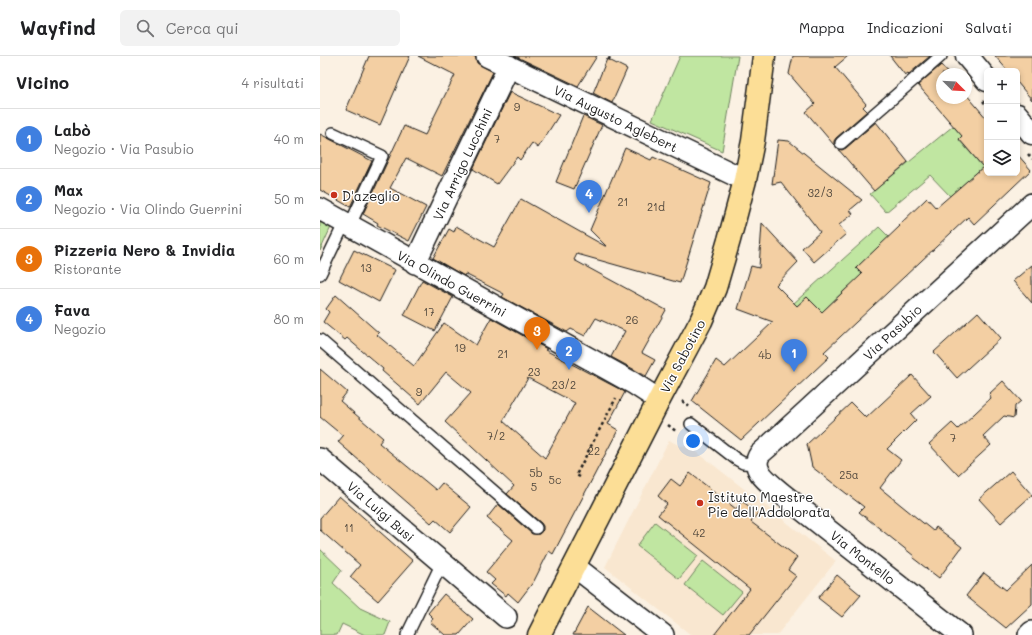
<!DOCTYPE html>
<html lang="it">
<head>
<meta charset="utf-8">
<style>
	:root { --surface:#fff; --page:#f2f2f2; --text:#202124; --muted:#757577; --line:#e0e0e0; --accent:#ea580c }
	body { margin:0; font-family:Mali,sans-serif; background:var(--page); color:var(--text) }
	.controls { position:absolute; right:12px; top:12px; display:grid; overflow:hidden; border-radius:6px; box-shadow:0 2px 6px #0003 }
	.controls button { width:36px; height:36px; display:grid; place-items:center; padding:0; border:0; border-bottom:1px solid var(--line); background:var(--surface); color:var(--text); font:20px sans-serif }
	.compass { position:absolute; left:616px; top:12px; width:36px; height:36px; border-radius:50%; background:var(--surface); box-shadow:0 2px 6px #0003; rotate:114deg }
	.you { position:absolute; left:373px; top:385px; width:14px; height:14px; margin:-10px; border:3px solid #fff; border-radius:50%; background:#1a73e8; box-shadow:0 0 0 6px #1a73e833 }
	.badge { display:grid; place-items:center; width:26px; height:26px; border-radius:50%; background:var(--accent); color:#fff; font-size:13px; font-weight:700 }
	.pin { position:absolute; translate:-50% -33px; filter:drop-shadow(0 1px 2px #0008) }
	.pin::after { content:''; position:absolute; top:21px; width:14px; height:12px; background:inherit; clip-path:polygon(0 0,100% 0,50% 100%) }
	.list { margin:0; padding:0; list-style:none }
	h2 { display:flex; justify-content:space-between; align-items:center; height:52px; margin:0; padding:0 16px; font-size:17px }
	h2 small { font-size:13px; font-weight:400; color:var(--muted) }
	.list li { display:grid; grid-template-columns:26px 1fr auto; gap:12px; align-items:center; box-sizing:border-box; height:60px; padding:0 16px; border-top:1px solid var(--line) }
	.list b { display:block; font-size:15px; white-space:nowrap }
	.list p { margin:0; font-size:13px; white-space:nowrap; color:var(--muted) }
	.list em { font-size:13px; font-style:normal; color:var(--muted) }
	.icon { flex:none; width:22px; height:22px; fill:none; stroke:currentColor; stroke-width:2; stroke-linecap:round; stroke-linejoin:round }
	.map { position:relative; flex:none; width:712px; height:579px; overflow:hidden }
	header { display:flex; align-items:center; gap:24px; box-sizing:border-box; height:56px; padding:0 20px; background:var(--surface); border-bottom:1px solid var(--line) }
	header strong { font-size:19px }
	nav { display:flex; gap:22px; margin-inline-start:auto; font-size:14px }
	.search { width:280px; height:36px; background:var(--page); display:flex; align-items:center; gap:10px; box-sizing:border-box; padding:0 14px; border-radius:6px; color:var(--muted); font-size:15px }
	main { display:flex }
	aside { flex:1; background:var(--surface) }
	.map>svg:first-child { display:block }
	.built { fill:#f9e7d0 }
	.grass { fill:#c0e6a1; stroke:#6e815e }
	.building { fill:#f3cfa3; stroke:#1c1c1c; fill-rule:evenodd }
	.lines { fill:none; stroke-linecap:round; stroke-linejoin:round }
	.lane-casing { stroke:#1c1c1c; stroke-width:14 }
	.street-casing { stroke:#1c1c1c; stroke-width:24 }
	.secondary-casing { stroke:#1c1c1c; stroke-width:25 }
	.primary-casing { stroke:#1c1c1c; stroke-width:25 }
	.path { stroke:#1c1c1c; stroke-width:2.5; stroke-dasharray:3 3; stroke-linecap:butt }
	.lane { stroke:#fff; stroke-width:11 }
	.street { stroke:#fff; stroke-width:21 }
	.secondary { stroke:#fff; stroke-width:22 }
	.primary { stroke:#fcde96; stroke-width:22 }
	.poi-dot { fill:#c8321e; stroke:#fff; stroke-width:1.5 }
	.labels { text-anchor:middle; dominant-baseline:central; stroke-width:3; stroke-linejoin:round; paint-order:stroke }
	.number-label { font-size:11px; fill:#52493e }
	.street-label { font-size:13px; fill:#1c1c1c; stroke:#fff }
	.poi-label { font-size:13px; fill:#1c1c1c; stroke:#fff; text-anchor:start }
</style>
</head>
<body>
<header>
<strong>Wayfind</strong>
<div class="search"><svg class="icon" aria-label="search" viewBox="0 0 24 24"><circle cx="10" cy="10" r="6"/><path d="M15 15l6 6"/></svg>Cerca qui</div>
<nav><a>Mappa</a><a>Indicazioni</a><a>Salvati</a></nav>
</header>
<main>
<aside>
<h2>Vicino<small>4 risultati</small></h2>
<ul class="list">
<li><span class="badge" style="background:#3f7fe0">1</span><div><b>Labò</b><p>Negozio · Via Pasubio</p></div><em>40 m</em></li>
<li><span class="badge" style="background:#3f7fe0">2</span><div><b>Max</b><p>Negozio · Via Olindo Guerrini</p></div><em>50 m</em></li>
<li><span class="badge" style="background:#e8710a">3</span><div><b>Pizzeria Nero &amp; Invidia</b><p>Ristorante</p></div><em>60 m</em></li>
<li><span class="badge" style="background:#3f7fe0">4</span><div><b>Fava</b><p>Negozio</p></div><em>80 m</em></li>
</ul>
</aside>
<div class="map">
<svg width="712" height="579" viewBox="0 0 712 579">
	<rect width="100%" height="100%" fill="#fbf1e3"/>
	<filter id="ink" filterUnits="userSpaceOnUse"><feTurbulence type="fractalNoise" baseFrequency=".025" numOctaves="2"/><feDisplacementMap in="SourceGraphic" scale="8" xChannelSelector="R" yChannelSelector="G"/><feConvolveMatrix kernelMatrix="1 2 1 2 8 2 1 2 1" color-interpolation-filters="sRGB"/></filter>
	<g filter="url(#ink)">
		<path class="built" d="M349,384L360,390L368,389L516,505L457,579H371L285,511Z"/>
		<path class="grass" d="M360,0H418L402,95L332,64Z
			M633,70L642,80L639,84L663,111L630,140L610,119L566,156L550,138Z
			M0,166L11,171L0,195Z
			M559,171L569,181L536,212L551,228L529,230L502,256L487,241L477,250L474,247Z
			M335,466L378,500L359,523L317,490Z
			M0,493L22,514L13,527L40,552L70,566L65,579H45L22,568L17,579H0Z
			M383,505L422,536L403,559L365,529Z"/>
		<path class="building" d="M49,0H90L60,69L26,54Z
			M98,0H155L157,7L173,16L122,120L86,102L70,132L106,151L89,185L57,169L58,167L43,158L84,70L105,79L135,19Z
			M195,0H277L258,30Z
			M473,0H528L515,11L546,48L543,51L547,55L516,82L514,85V89L486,56L495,48L469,18Z
			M570,0H610L589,18L588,17L585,19Z
			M675,0H712V44L697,26V15H688Z
			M287,3L307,13L292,47L273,37Z
			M621,9L629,18H622V42H646V38L667,63V117H697V98L711,114L654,168L648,161L504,296L509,301L421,384L372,345L396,304L405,311L453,266L418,253L431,210L439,212L442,167L478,206L456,229L477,250L487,241L502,256L542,218L536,212L580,170L579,169L607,142L616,152L663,111L639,83L642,80L598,29Z
			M190,36L239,59L218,92L212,87L200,104L197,101L177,128L153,113Z
			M263,60L282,69L254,133L236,126Z
			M556,66L588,106L554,135L518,93L522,94L526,92Z
			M0,78L52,105L30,151L0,134Z
			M458,84L469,85L542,144L530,154L533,158L519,169L526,178L494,206L482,192L500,176L461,126L452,128Z
			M305,92L331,104L333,101L391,127L360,227L257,198L254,204L346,254L322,297L335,304L326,320L291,301L305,275L276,262L265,280L251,273L247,276L182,241L184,238L145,218L144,220L113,202L129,173L134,176L136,170L174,191L201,143L285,190H286L270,174Z
			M34,194L75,214L59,246L19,224Z
			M712,209V247L693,225Z
			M102,224L133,241L115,275L84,259Z
			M16,239L59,277L57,279L94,310L124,267L156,289L171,262L227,293L225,294L305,336L288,368L298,374L233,498L229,495L214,525L198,546L188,537L186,540L171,528L175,524L166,516L193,484L167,462L178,448L212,478H219L223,474V470L221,467L187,438L194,430L125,366L151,337L126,316L100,348L62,315L63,313L27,282L25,284L3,266L9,256L6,253ZM208,322L255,347L225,402L183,365Z
			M658,256L681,282L637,322L614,296Z
			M0,313L27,336L20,345L63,382L59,387L116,434L122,427L151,451L130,476L115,463L111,467L18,386L23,380L0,361Z
			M592,319L611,340L591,358L596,364L567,393L581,404L560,432L613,475L616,471L642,491L619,522L593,502L594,500L539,456L544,451L492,411L487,388L531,347L546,362Z
			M683,325L701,345L695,350L694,362L684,360L663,380L671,389L638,419L609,388L632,367L638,373L671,342L669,338Z
			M691,415L712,439L681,467L659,443Z
			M370,417L416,453L422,445L438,457L431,466L477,501L468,514L476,520L429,579H394L430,533L338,459L347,448L338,440L351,423L360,430Z
			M19,440L93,505L58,545L30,521L40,509L0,474V462Z
			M712,509V548L686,572L646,540L664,517L686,534Z
			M517,519L541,539L522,561L498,542Z
			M124,538L153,563L139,579H125L110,566L113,562L108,557Z
			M268,551L304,579H253Z"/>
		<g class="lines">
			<g class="lane-casing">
				<path id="lane" d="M13,77L62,100L30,169
					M521,87L621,0
					M0,218L25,166
					M0,284L216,472
					M371,368L416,403L423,407L436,408
					M87,579L122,507"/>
			</g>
			<g class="street-casing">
				<path id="street" d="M167,0L425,124
					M0,153L313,327L339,344
					M95,207L189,10
					M0,403L186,561
					M254,510L343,579
					M641,579L461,437C450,427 429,414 440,398C443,395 447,392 450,389L712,148
					M709,579L712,576"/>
			</g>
			<g class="secondary-casing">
				<path id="secondary" d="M647,0L667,24
					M697,59L712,77"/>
			</g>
			<g class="primary-casing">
				<path id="primary" d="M219,579L339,344L381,265L395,232L409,184L425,124L433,85L444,0"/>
			</g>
			<path class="path" d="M289,4L290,0
				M663,45L667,50
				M708,98L712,103
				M362,345L371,352
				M348,369L357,376
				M260,421L256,419L296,342"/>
			<use href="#lane" class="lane"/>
			<use href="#street" class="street"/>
			<use href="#secondary" class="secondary"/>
			<use href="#primary" class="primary"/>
		</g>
	</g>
	<g class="poi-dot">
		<circle cx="14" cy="139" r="4"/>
		<circle cx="380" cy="447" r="4"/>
	</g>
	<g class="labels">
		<g class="number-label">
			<text x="197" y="50">9</text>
			<text x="177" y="82">7</text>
			<text x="500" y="136">32/3</text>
			<text x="303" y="145">21</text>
			<text x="336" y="150">21d</text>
			<text x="46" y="211">13</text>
			<text x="109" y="255">17</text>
			<text x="312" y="263">26</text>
			<text x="140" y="291">19</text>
			<text x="183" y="297">21</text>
			<text x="445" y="298">4b</text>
			<text x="214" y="315">23</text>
			<text x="244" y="328">23/2</text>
			<text x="99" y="335">9</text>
			<text x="176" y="379">7/2</text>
			<text x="633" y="381">7</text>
			<text x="274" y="394">22</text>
			<text x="216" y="416">5b</text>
			<text x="529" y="418">25a</text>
			<text x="235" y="423">5c</text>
			<text x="214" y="430">5</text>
			<text x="29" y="471">11</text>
			<text x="379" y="476">42</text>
		</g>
		<g class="street-label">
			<text transform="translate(296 62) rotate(26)">Via Augusto Aglebert</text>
			<text transform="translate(142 108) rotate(-65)">Via Arrigo Lucchini</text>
			<text transform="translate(132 227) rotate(29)">Via Olindo Guerrini</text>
			<text transform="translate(572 276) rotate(-43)">Via Pasubio</text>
			<text transform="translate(362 300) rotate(-62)">Via Sabotino</text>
			<text transform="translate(61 455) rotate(41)">Via Luigi Busi</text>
			<text transform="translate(543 501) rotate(38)">Via Montello</text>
		</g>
		<g class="poi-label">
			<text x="22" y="139">D'azeglio</text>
			<text x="388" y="440">Istituto Maestre<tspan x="388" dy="15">Pie dell'Addolorata</tspan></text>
		</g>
	</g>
</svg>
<div class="controls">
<button>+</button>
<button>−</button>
<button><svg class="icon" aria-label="layers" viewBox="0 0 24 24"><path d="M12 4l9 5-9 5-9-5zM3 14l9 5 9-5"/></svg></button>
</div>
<svg class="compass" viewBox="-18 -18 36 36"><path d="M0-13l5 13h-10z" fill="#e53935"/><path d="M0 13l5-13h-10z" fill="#757577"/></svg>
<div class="you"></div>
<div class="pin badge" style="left:474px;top:316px;background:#3f7fe0">1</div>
<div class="pin badge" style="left:249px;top:314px;background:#3f7fe0">2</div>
<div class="pin badge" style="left:217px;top:294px;background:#e8710a">3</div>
<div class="pin badge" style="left:269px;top:157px;background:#3f7fe0">4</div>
</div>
</main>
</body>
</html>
